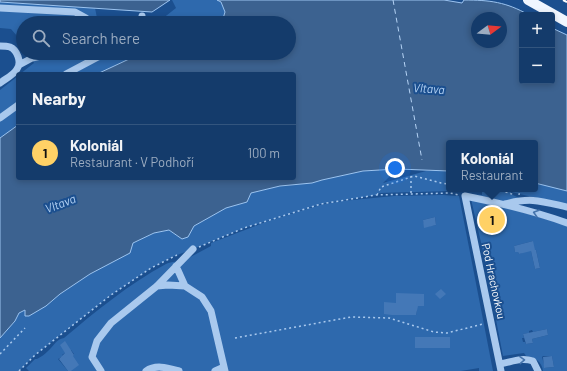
<!DOCTYPE html>
<html lang="en">
<head>
<meta charset="utf-8">
<style>
	:root { --surface:#143b6b; --page:#1d4271; --text:#f1f3f6; --muted:#9dadc1; --line:#33557e; --accent:#ffd166 }
	body { margin:0; font-family:Barlow,sans-serif; background:var(--page); color:var(--text) }
	.controls { position:absolute; right:12px; top:12px; display:grid; overflow:hidden; border-radius:4px; box-shadow:0 2px 6px #0003 }
	.controls button { width:36px; height:36px; display:grid; place-items:center; padding:0; border:0; border-bottom:1px solid var(--line); background:var(--surface); color:var(--text); font:20px sans-serif }
	.compass { position:absolute; left:471px; top:12px; width:36px; height:36px; border-radius:50%; background:var(--surface); box-shadow:0 2px 6px #0003; rotate:74deg }
	.you { position:absolute; left:395px; top:168px; width:14px; height:14px; margin:-10px; border:3px solid #fff; border-radius:50%; background:#1a73e8; box-shadow:0 0 0 6px #1a73e833 }
	.badge { display:grid; place-items:center; width:26px; height:26px; border-radius:50%; background:var(--accent); color:#111; font-size:13px; font-weight:700 }
	.pin { position:absolute; translate:-50% -50%; border:2px solid #fff; box-shadow:0 1px 4px #0006 }
	.popup { position:absolute; left:446px; top:140px; width:92px; height:52px; box-sizing:border-box; display:grid; place-content:center; border-radius:4px; background:var(--surface); filter:drop-shadow(0 1px 3px #0005); font-size:13px; white-space:nowrap; color:var(--muted) }
	.popup b { font-size:15px; color:var(--text) }
	.popup::after { content:''; position:absolute; left:50%; top:100%; margin-left:-8px; border:8px solid transparent; border-top-color:var(--surface) }
	.list { margin:0; padding:0; list-style:none }
	h2 { display:flex; justify-content:space-between; align-items:center; height:52px; margin:0; padding:0 16px; font-size:17px }
	h2 small { font-size:13px; font-weight:400; color:var(--muted) }
	.list li { display:grid; grid-template-columns:26px 1fr auto; gap:12px; align-items:center; box-sizing:border-box; height:56px; padding:0 16px; border-top:1px solid var(--line) }
	.list b { display:block; font-size:15px; white-space:nowrap }
	.list p { margin:0; font-size:13px; white-space:nowrap; color:var(--muted) }
	.list em { font-size:13px; font-style:normal; color:var(--muted) }
	.icon { flex:none; width:22px; height:22px; fill:none; stroke:currentColor; stroke-width:2; stroke-linecap:round; stroke-linejoin:round }
	.map { position:relative; flex:none; width:567px; height:371px; overflow:hidden }
	.search { position:absolute; background:var(--surface); box-shadow:0 2px 6px #0003; left:16px; top:16px; width:280px; height:44px; display:flex; align-items:center; gap:10px; box-sizing:border-box; padding:0 14px; border-radius:22px; color:var(--muted); font-size:15px }
	.panel { position:absolute; background:var(--surface); box-shadow:0 2px 6px #0003; left:16px; top:72px; width:280px; height:108px; border-radius:4px }
	.map>svg:first-child { display:block }
	.green { fill:#2e69ad; fill-rule:evenodd }
	.water { fill:#3c6290; stroke:#9cc4f0; fill-rule:evenodd }
	.lines { fill:none; stroke-linecap:round; stroke-linejoin:round }
	.ferry { stroke:#b5d3f5; stroke-width:1; stroke-dasharray:5 4; stroke-linecap:butt }
	.building { fill:#4478b7 }
	.path { stroke:#a9c9ee; stroke-width:1.5; stroke-dasharray:2 3; stroke-linecap:butt }
	.minor { stroke:#a9c9ee; stroke-width:7 }
	.major { stroke:#f0f6ff; stroke-width:10 }
	.rail { stroke:#fff; stroke-width:2; stroke-dasharray:7 3; stroke-linecap:butt }
	.oneway { stroke:#4674ac }
	.labels { text-anchor:middle; dominant-baseline:central; stroke-width:4; stroke-linejoin:round; paint-order:stroke }
	.street-label { font-size:11px; fill:#fff; stroke:#1b4f8f }
	.water-label { font-size:12px; font-style:italic; fill:#b5d3f5; stroke:#1b4f8f }
</style>
</head>
<body>
<div class="map">
<svg width="567" height="371" viewBox="0 0 567 371">
	<rect width="100%" height="100%" fill="#1b4f8f"/>
	<path class="green" d="M172,0H217L221,2L225,12L222,22L219,23H157L176,8Z
		M0,2L95,8L98,23H23V43L11,29L0,28Z
		M30,53H103L104,58L115,53H142L97,74H20L34,63Z
		M18,76V125L0,138V90Z
		M397,169L383,183L426,171H449V189H452V191L378,193L376,195L321,204L244,228L193,249L172,257L151,268L111,295L35,355L19,371H0V338L15,321L19,313L25,310L46,306L60,294L90,274L129,253L133,243L154,233L169,230L182,239L194,226L226,208L247,202L251,193L280,186L312,183L322,180L363,171Z
		M535,183L567,191V205L511,192V194L519,198L500,202L470,194L482,195V189H535Z
		M443,195L459,196L493,371H479V368L461,371H71L73,356L74,354L71,350L66,354L65,353L62,355L63,356L58,359L68,371H29L26,368L35,359H37C41,357 45,354 48,351C54,346 56,339 64,338C96,311 129,284 166,264C172,261 178,262 184,260C193,256 202,251 211,246V243L268,221L320,205L342,201L394,196ZM435,217L436,225L425,227L423,220ZM396,294H424V306ZM393,307L417,310L416,315H393ZM415,337H450V348H415Z
		M471,199L491,203L567,225V371H543C542,362 535,357 526,356L524,353L503,356L482,247ZM533,241L522,253L519,254L518,252H515L514,246ZM536,250L540,268L535,269L531,251ZM532,330L533,332L547,329L548,335L532,339L533,343L526,344L525,342H523L522,338H524L523,334L529,333V331ZM543,356H552L554,367L545,368L542,357Z"/>
	<path class="water" d="M0,0H170L152,12L0,2Z
		M217,0H444L462,3L464,0C490,0 506,2 529,15H522V81H552V28L567,35V191L535,183V143H449V171L397,169L363,171L322,180L312,183L280,186L251,193L247,202L226,208L194,226L188,237L182,239L169,230L154,233L133,243L130,253L90,274L60,294L46,306L29,316H25V310L19,313L15,321L0,338V138L18,125V178H294V74H97L142,53H289V23H219L222,22L225,12L221,2ZM477,18H501V42H477Z"/>
	<g class="lines">
		<path class="ferry" d="M393,0L422,160"/>
	</g>
	<path class="building" d="M435,217L436,225L424,228L423,220Z
		M533,241L535,250H536L540,268L535,269L531,251L519,254L518,252H515L514,246Z
		M441,289L446,294L440,299L435,294Z
		M396,293L424,294V306H418L416,315H392L384,314V302L396,303Z
		M547,329L548,335L532,339L533,343L526,344L523,334Z
		M415,337H450V348H415Z
		M65,341L74,355L73,356L79,365L71,371H68L59,359L65,353L60,345Z
		M552,356L554,367L544,368L543,357Z"/>
	<g class="lines">
		<path class="path" d="M411,176V194
			M496,189L515,195
			M377,195L381,187L414,176L441,183L449,184
			M519,195L520,189
			M199,247L244,228L321,204L376,195L450,193L459,195
			M235,338L351,317L389,318L434,332L447,333L483,324
			M0,354L25,328
			M19,371L35,355L111,295L151,268L177,255"/>
		<path class="minor" d="M0,8L75,12L86,18L90,23
			M141,23L142,16
			M0,46C3,46 7,46 10,47C17,50 22,62 17,69C14,75 5,79 0,83
			M19,65L32,58L54,53
			M66,74L98,57L108,53
			M0,118L18,105
			M505,204C531,197 541,201 567,207
			M176,266L185,286L202,297L211,311L225,371
			M157,286L168,285L185,286
			M500,364C512,362 521,357 533,361L538,371
			M101,371L92,357L97,341L111,323L157,286L193,249
			M146,371C156,364 168,368 179,371
			M215,371L224,367
			M501,371L465,196C500,203 534,211 567,223"/>
		<path class="major" d="M528,0L567,22"/>
		<path class="rail" d="M563,0L567,2"/>
	</g>
	<defs><path id="oneway-chevron" d="M-2-3.5L2.5 0L-2 3.5" fill="none" stroke-width="1.6" stroke-linecap="round" stroke-linejoin="round"/></defs>
	<g class="oneway">
		<use href="#oneway-chevron" transform="translate(536 213) rotate(-164)"/>
		<use href="#oneway-chevron" transform="translate(522 360) rotate(-2)"/>
	</g>
	<g class="labels">
		<g class="street-label">
			<text transform="translate(494 281) rotate(78)">Pod Hrachovkou</text>
		</g>
		<g class="water-label">
			<text transform="translate(429 88) rotate(4)">Vltava</text>
			<text transform="translate(60 203) rotate(-21)">Vltava</text>
		</g>
	</g>
</svg>
<div class="controls">
<button>+</button>
<button>−</button>
</div>
<svg class="compass" viewBox="-18 -18 36 36"><path d="M0-13l5 13h-10z" fill="#e53935"/><path d="M0 13l5-13h-10z" fill="#9dadc1"/></svg>
<div class="you"></div>
<div class="pin badge" style="left:492px;top:220px">1</div>
<div class="popup"><b>Koloniál</b>Restaurant</div>
<div class="search"><svg class="icon" aria-label="search" viewBox="0 0 24 24"><circle cx="10" cy="10" r="6"/><path d="M15 15l6 6"/></svg>Search here</div>
<section class="panel">
<h2>Nearby<small></small></h2>
<ul class="list">
<li><span class="badge">1</span><div><b>Koloniál</b><p>Restaurant · V Podhoří</p></div><em>100 m</em></li>
</ul>
</section>
</div>
</body>
</html>
